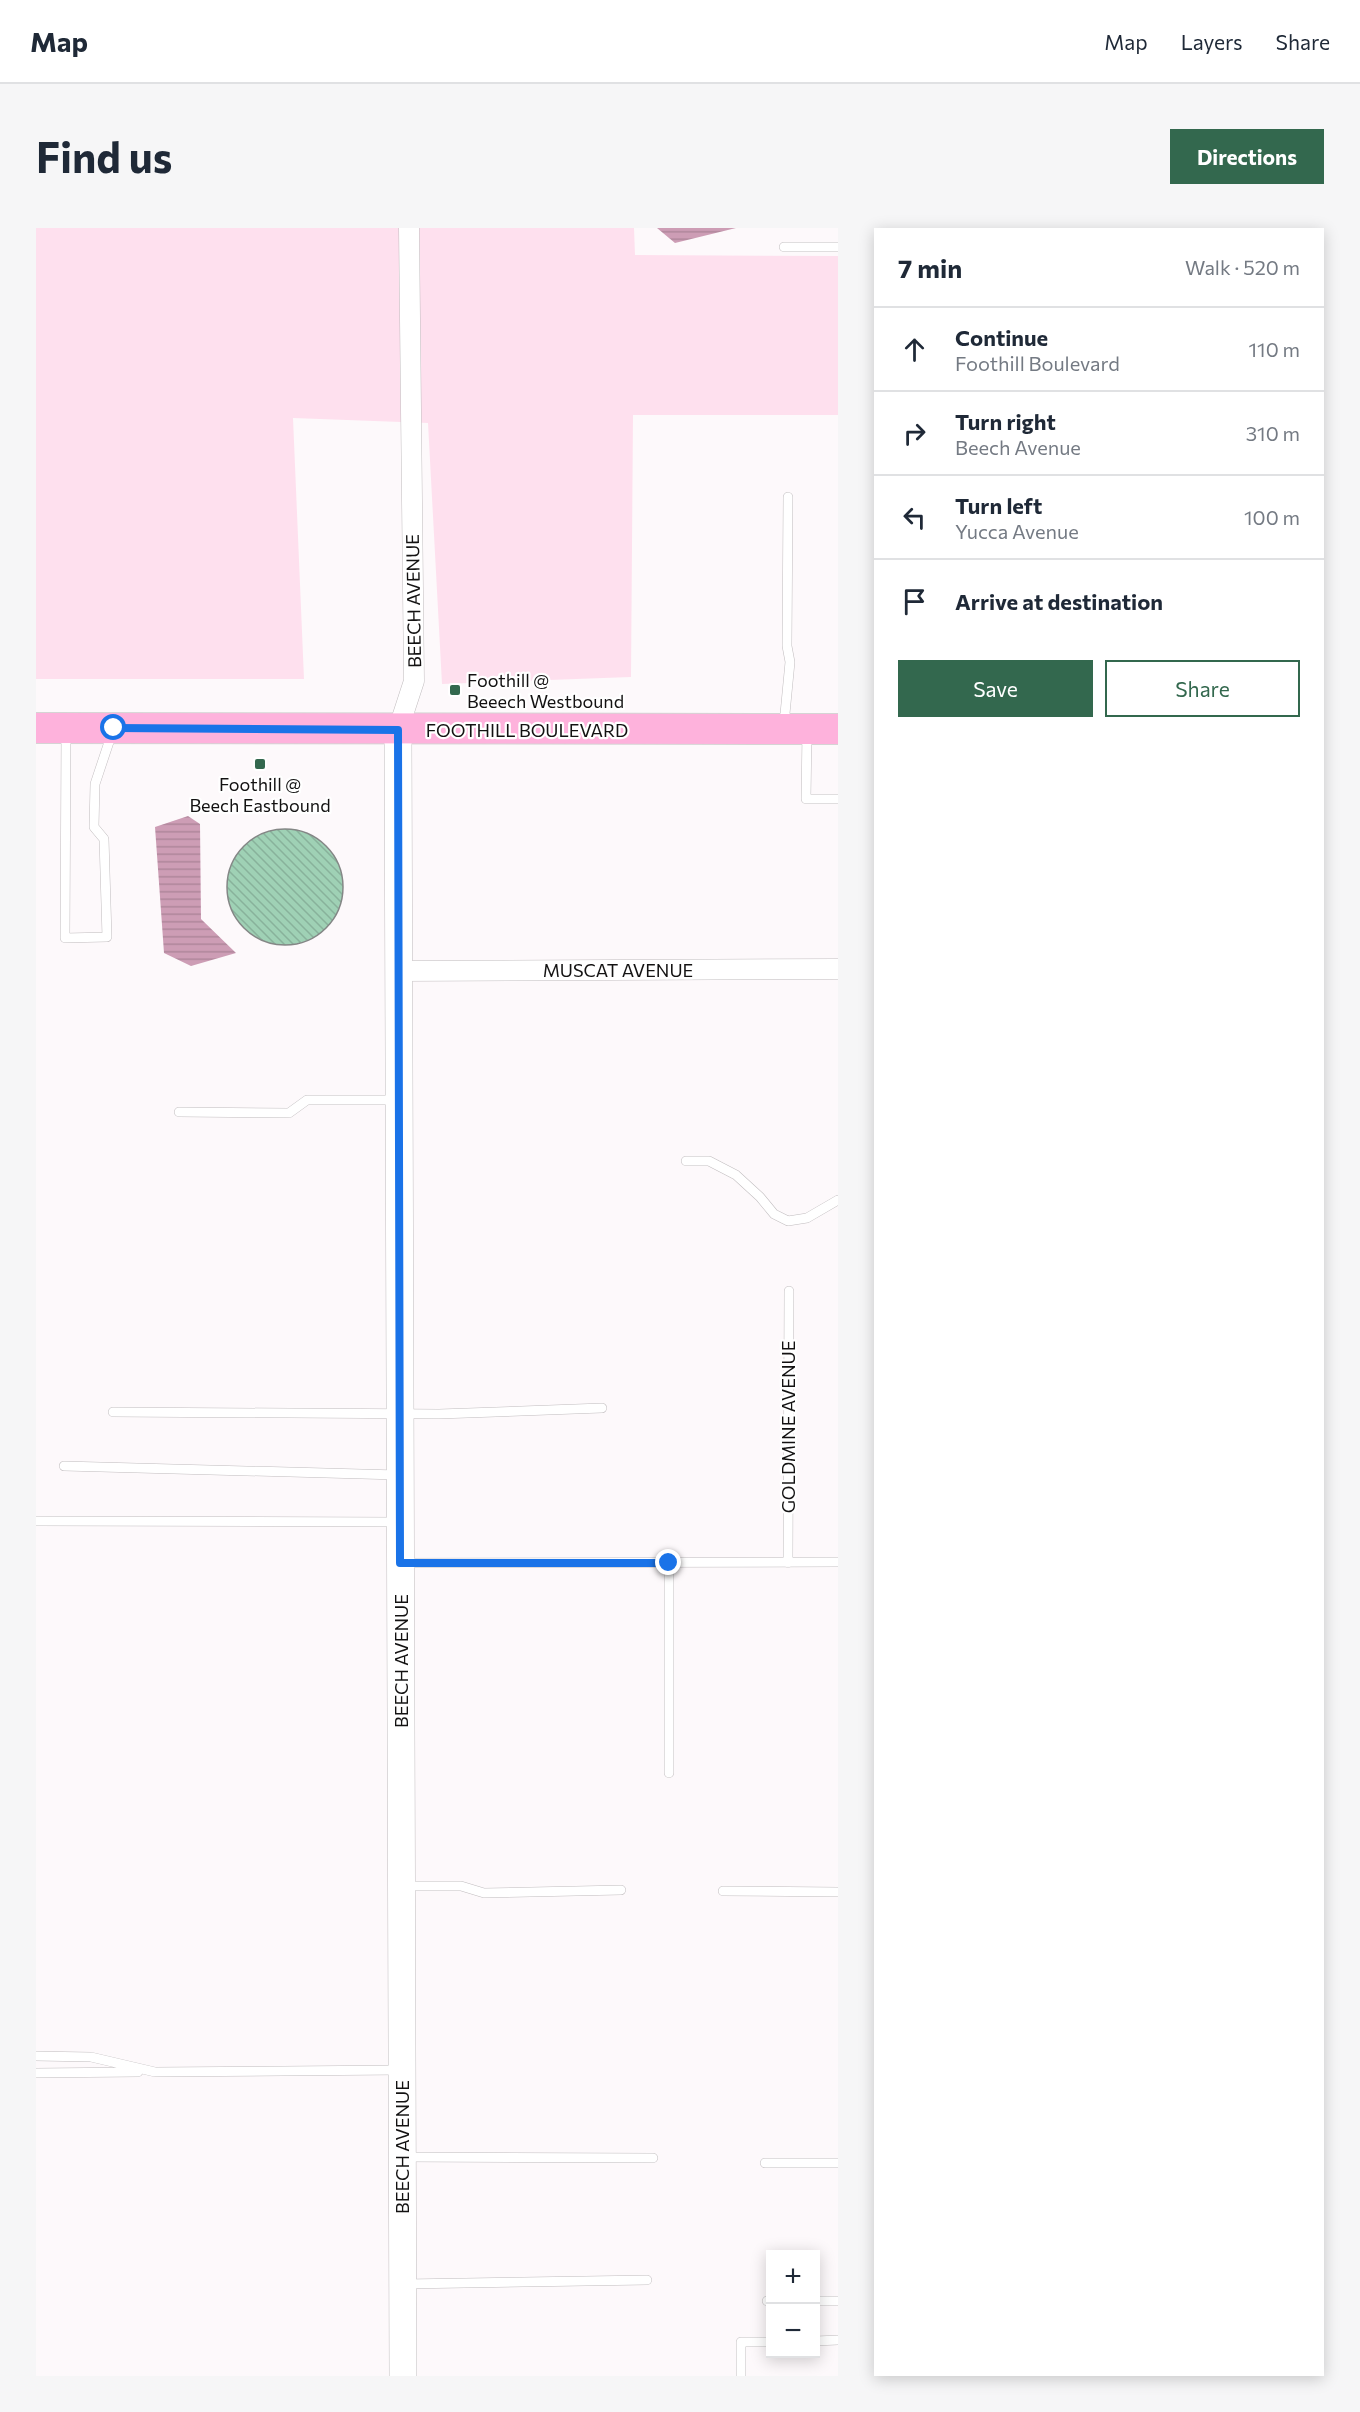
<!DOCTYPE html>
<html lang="en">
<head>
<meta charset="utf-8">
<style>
	:root { --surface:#fff; --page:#f6f6f7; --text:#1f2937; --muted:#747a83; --line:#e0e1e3; --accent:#33684e }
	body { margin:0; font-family:Commissioner,sans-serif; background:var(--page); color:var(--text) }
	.controls { position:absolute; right:18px; bottom:18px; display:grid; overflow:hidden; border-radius:0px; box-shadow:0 3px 15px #0003 }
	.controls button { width:54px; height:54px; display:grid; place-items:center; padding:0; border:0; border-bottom:2px solid var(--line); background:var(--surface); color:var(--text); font:30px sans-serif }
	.stop { position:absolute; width:18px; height:18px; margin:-14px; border:4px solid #1a73e8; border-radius:50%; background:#fff }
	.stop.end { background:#1a73e8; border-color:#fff; box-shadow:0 2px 6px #0008 }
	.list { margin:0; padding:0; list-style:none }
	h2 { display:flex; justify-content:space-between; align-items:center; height:78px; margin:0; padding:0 24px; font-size:26px }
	h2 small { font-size:20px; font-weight:400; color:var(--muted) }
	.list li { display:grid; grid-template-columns:39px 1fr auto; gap:18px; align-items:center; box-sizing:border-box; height:84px; padding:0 24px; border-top:2px solid var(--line) }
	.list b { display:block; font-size:22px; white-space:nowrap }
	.list p { margin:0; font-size:20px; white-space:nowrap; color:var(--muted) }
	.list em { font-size:20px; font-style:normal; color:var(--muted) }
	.actions { display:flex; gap:12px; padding:18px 24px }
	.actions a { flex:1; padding:14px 0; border:2px solid var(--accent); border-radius:0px; text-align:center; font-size:21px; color:var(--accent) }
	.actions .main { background:var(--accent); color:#fff }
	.icon { flex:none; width:33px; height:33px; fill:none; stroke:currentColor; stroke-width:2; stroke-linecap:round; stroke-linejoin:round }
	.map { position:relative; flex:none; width:802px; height:2148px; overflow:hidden; border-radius:0px }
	header { display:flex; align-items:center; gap:36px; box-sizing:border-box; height:84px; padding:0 30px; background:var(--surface); border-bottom:2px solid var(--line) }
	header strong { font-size:28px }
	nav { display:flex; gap:33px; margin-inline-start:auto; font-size:21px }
	.intro { display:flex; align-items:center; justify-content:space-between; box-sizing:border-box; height:144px; padding:0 36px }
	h1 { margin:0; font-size:42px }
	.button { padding:15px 27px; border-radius:0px; background:var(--accent); color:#fff; font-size:21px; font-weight:700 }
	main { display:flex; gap:36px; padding:0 36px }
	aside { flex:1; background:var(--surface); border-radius:0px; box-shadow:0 3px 15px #0003 }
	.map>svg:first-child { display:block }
	.grass { fill:#fee0ee }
	.water { fill:url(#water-rules) }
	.building { fill:url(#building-back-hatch); stroke:#848786; stroke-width:1.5 }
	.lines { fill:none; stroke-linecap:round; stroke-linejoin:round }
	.service-casing { stroke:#c1bdbf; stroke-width:10 }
	.minor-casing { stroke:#c1bdbf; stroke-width:21 }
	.secondary-casing { stroke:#c1bdbf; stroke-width:28 }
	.primary-casing { stroke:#d5d4d4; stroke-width:32 }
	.service { stroke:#fff; stroke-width:9 }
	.minor { stroke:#fff; stroke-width:20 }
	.secondary { stroke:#fff; stroke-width:27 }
	.primary { stroke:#feb2dc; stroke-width:30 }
	.route { stroke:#1a73e8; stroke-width:8 }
	.poi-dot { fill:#33684e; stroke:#fff; stroke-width:2 }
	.labels { text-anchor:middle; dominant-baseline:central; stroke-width:4.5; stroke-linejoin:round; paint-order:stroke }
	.street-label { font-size:18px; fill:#131212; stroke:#fff }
	.poi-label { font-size:18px; fill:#131212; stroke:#fff; text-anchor:start }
</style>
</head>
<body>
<header>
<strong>Map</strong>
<nav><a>Map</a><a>Layers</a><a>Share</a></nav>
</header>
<div class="intro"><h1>Find us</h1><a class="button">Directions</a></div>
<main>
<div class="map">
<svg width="802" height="2148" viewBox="0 0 802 2148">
	<defs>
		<pattern id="water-rules" width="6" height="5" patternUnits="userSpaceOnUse" patternTransform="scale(1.5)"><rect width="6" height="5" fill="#cd9db5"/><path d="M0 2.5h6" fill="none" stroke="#af869b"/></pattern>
		<pattern id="building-back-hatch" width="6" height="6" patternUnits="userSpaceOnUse" patternTransform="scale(1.5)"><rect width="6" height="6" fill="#9fd1b5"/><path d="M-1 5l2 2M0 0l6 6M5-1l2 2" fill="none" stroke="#88b29b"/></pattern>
	</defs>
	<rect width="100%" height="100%" fill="#fdf9fb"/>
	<path class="grass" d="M0,0H598L599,27L802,28V187H597L595,449L406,456L392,195L257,190L268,451H0Z"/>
	<path class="water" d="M621,0H700L639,15Z
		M152,588L164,596L165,691L200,725L155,738L128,725L119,599Z"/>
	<path class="building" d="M191 659a58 58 0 1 1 116 0a58 58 0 1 1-116 0Z"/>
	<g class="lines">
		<g class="service-casing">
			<path id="service" d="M748,19H802
				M748,496L754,434L751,418L752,269
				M771,504L770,571H802
				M30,505L29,710L71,709L68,611L58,599L59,556L76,505
				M143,884L253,885L271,872H361
				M650,933H673L700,947L724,969L738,986L752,993L771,990L802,972
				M77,1184L403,1186L566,1180
				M28,1238L362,1247
				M0,1293L362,1294
				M366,1335L802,1334
				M752,1335L753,1063
				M633,1545V1335
				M368,1658H425L448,1665L585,1662
				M687,1663L802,1664
				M0,1828L55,1829L119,1844L363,1842
				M0,1845L102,1844
				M368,1929L617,1930
				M729,1935H802
				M369,2056L611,2052
				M731,2073H734
				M780,2073H802
				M780,2113L802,2112
				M705,2148V2114H734"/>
		</g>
		<g class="minor-casing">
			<path id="minor" d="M362,502L378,453L373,0
				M363,743L802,741"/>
		</g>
		<g class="secondary-casing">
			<path id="secondary" d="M362,502L367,2148"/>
		</g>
		<g class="primary-casing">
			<path id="primary" d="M0,500L802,501"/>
		</g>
		<use href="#service" class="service"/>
		<use href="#minor" class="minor"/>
		<use href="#secondary" class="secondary"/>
		<use href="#primary" class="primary"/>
	</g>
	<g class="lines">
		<path class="route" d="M78,500L362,502L364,1335H633"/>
	</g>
	<g class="poi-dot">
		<rect x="413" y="456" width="12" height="12" rx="3"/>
		<rect x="218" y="530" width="12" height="12" rx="3"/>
	</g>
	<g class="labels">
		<g class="street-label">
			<text transform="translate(377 373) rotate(-91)">BEECH AVENUE</text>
			<text x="491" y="502">FOOTHILL BOULEVARD</text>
			<text x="582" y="742">MUSCAT AVENUE</text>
			<text transform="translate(752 1199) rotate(-90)">GOLDMINE AVENUE</text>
			<text transform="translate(365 1433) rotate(-90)">BEECH AVENUE</text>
			<text transform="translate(366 1919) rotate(-90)">BEECH AVENUE</text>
		</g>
		<g class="poi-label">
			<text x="431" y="452">Foothill @<tspan x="431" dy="21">Beeech Westbound</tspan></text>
			<text x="224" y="556" text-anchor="middle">Foothill @<tspan x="224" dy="21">Beech Eastbound</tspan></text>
		</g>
	</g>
</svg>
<div class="controls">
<button>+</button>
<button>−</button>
</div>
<div class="stop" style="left:78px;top:500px"></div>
<div class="stop end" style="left:633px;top:1335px"></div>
</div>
<aside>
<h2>7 min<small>Walk · 520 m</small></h2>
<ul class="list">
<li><svg class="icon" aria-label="ahead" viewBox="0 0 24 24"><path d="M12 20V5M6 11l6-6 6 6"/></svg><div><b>Continue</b><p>Foothill Boulevard</p></div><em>110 m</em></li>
<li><svg class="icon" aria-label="right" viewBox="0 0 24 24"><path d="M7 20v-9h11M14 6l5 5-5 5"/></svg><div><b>Turn right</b><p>Beech Avenue</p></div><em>310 m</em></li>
<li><svg class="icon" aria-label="left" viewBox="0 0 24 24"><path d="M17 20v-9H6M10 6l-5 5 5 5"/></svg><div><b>Turn left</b><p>Yucca Avenue</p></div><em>100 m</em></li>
<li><svg class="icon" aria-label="arrive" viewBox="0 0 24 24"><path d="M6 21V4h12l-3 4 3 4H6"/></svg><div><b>Arrive at destination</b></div></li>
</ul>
<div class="actions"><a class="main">Save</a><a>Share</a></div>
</aside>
</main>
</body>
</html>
